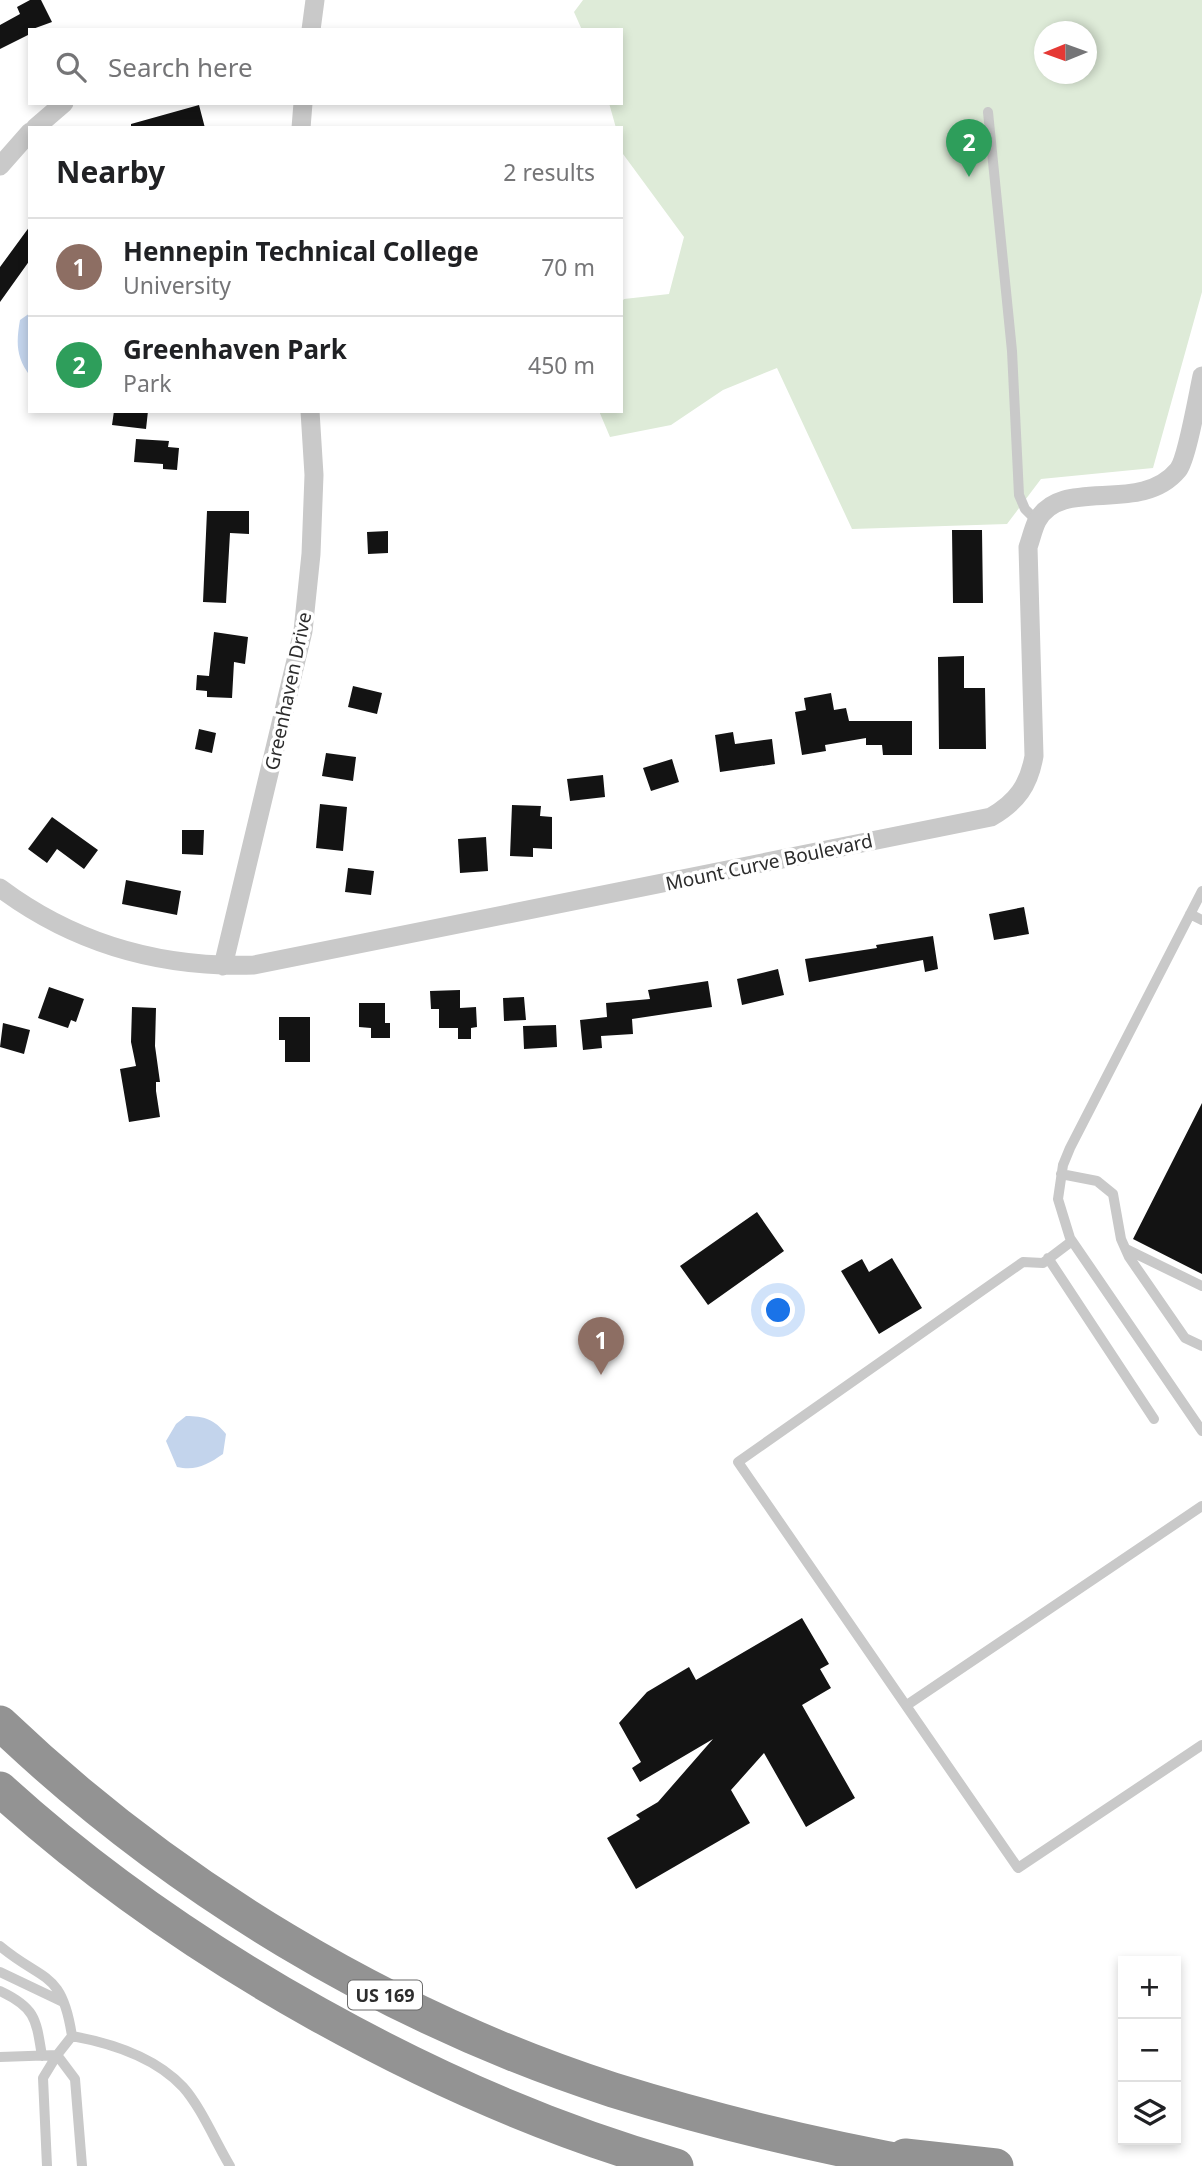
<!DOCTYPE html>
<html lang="en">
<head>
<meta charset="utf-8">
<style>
	:root { --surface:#fff; --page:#f6f6f6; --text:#202124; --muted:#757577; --line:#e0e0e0; --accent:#ec3c24 }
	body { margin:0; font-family:"Noto Sans",sans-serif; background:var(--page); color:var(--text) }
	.controls { position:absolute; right:21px; bottom:21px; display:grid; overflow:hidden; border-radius:0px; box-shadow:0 4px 10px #0003 }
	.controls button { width:63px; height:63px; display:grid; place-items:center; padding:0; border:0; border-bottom:2px solid var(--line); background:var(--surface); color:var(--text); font:35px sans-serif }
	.compass { position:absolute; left:1034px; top:21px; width:63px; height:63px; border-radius:50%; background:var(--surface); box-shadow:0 4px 10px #0003; rotate:269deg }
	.you { position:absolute; left:779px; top:1311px; width:24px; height:24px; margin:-18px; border:5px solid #fff; border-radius:50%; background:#1a73e8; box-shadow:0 0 0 10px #1a73e833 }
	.badge { display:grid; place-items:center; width:46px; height:46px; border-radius:50%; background:var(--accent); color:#fff; font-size:23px; font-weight:700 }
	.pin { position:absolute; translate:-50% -58px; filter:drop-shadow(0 2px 4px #0008) }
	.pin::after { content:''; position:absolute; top:37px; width:24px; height:21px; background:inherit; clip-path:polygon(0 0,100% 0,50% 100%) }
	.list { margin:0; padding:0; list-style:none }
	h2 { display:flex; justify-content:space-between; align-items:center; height:91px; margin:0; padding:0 28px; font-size:30px }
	h2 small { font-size:23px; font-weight:400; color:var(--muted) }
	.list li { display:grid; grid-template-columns:46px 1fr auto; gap:21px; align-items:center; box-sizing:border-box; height:98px; padding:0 28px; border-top:2px solid var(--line) }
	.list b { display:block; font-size:26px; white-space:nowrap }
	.list p { margin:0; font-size:23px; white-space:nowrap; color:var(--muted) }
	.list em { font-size:23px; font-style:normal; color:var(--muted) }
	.icon { flex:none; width:38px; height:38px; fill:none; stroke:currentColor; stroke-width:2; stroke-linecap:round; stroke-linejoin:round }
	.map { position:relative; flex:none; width:1202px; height:2166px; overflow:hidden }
	.search { position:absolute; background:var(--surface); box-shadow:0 4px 10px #0003; left:28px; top:28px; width:595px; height:77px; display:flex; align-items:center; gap:18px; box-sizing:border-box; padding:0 24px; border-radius:0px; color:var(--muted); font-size:26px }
	.panel { position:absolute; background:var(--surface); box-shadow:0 4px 10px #0003; left:28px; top:126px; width:595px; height:287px; border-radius:0px }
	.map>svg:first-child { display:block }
	.green { fill:#deebd8; fill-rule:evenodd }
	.water { fill:#c3d4ec }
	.building { fill:#131313 }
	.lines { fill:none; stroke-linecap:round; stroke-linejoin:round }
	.service { stroke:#c9c9c9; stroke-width:10 }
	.minor { stroke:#c9c9c9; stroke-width:19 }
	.motorway { stroke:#939393; stroke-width:35 }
	.labels { text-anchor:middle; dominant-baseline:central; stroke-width:7; stroke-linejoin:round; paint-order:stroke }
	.shield { fill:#fff; stroke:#6b6b6b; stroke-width:2 }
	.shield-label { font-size:18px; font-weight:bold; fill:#2c2c2c }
	.street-label { font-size:19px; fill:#2c2c2c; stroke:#fff }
</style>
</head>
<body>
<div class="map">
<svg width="1202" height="2166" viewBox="0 0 1202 2166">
	<rect width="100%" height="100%" fill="#fff"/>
	<path class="green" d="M583,0H1202V292L1153,468L1041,479L1007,524L852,529L777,368L723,390L671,425L610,437L599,411H621V303L624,299L669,294L684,237L623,154L621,128H616L609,103H621V30H582L574,12ZM1044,32H1086V74H1044Z"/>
	<path class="water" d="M30,313V376C16,357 16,343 20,320Z
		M186,1416C204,1416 214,1419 226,1434L223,1454C207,1465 196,1471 177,1467L166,1441L176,1424Z"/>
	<path class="building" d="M30,0H41L52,22L30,30V34L0,49V25L20,14L17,7Z
		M199,105L205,128H131V124Z
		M30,226V260L0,302V267Z
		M114,411H148L146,429L112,425Z
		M136,439L169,441L168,447L179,448L177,470L163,469V464L134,462Z
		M207,511H249V534L230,533L226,603L203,602Z
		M952,530H982L983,603H953Z
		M388,531V553L368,554L367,532Z
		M214,632L248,637L245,664L234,662L232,698L207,697V691L196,690L197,675L209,676Z
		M964,656V688H985L986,749H939L938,657Z
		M353,686L382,693L377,714L348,707Z
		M831,693L834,710L846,708L849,721H912V755H883L882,745H866V738L825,745L826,751L802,755L795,712L806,710L804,698Z
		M199,729L216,733L212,753L195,749Z
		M733,732L735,744L772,739L775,764L720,772L715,735Z
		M326,753L356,757L353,781L322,776Z
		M672,759L679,782L651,791L643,768Z
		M603,775L605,797L570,801L567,779Z
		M320,804L347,807L343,851L316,848Z
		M512,805L541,806L540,816L552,817V849L533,848V857L510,856Z
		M52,817L98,850L84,869L57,849L47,863L28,849Z
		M182,830H204L203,855L182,854Z
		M486,837L488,871L460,873L458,839Z
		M348,868L374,871L371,895L345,892Z
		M126,880L181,891L177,915L122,904Z
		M1024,907L1029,934L994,940L989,914Z
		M933,936L938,969L925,972L923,960L809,982L805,959L877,948L876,945Z
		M778,969L784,995L742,1005L737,979Z
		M708,981L712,1007L632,1019L633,1034L601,1036L602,1048L583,1050L580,1020L607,1017L606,1003L650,999L648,990Z
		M49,987L84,999L76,1022L71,1020L68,1028L38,1018Z
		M460,990V1008L476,1007L477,1027L471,1028V1039H458V1028H439V1009H431L430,991Z
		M524,997L526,1020L504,1021L503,998Z
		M359,1003H385V1023H390V1038H371V1028L359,1027Z
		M132,1007L156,1008L155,1046L160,1082H156V1091L160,1117L129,1122L120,1069L136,1066L131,1042Z
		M279,1017H310V1062H285V1040H279Z
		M3,1023L30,1030L24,1054L0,1047Z
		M556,1025L557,1047L524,1049L523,1026Z
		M1202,1103V1274L1133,1239Z
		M757,1212L784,1251L708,1305L680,1266Z
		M892,1258L922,1308L879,1334L841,1271L862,1259L869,1272Z
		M802,1618L829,1664L820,1669L831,1688L802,1705L855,1798L806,1827L764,1753L731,1790L750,1823L636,1889L607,1838L640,1819L636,1815L658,1802L713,1739L640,1782L632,1768L641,1762L619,1723L647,1692L689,1667L696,1680Z"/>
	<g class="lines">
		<path class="service" d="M988,112L1012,351L1019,495L1025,509L1037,521
			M1202,891L1070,1148L1063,1165L1058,1199L1070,1238L1202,1431
			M1190,914L1202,920
			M1061,1174L1097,1181L1113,1194L1121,1239L1129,1257L1185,1338L1202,1346
			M1072,1241L1043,1263L1023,1262L738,1462L1018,1868L1202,1745
			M1126,1249L1202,1286
			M1048,1258L1154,1419
			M907,1705L1202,1506
			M0,1946C43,1982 62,1970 72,2036L57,2055L0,2057
			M0,1972L63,2002
			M0,1991C36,2008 36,2019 42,2056
			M72,2036C111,2043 155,2057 183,2087C201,2107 216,2143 230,2166
			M47,2166L43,2078L57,2055L75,2079L82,2166"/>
		<path class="minor" d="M311,30L315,0
			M35,128L64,103
			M301,128L303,103
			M0,166L30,132
			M0,888C75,944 161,968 254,965L991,817C1017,802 1029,785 1034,756L1028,547C1031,539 1033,529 1037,521C1061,475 1140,516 1178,470C1187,459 1198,394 1202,376
			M223,966L303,631L311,554L314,475L310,411"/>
		<path class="motorway" d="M0,1723C172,1887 387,2017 613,2090C716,2122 821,2147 927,2166
			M0,1789C180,1953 441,2099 676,2166
			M905,2156L996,2166"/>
	</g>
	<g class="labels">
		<rect class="shield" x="348" y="1980.5" width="74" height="29" rx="5"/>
		<g class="shield-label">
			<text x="385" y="1995">US 169</text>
		</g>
		<g class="street-label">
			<text transform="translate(288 691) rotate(-78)">Greenhaven Drive</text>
			<text transform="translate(769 862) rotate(-12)">Mount Curve Boulevard</text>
		</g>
	</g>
</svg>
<div class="controls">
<button>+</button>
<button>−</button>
<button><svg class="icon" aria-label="layers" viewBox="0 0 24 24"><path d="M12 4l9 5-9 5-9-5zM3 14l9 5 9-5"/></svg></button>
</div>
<svg class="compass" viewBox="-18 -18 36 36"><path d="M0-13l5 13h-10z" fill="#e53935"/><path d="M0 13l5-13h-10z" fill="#757577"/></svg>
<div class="you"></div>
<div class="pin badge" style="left:601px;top:1375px;background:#8d6e63">1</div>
<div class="pin badge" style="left:969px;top:177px;background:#2e9e5b">2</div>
<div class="search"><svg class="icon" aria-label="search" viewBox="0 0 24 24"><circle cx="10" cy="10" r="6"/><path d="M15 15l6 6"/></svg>Search here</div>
<section class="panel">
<h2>Nearby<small>2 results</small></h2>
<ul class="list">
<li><span class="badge" style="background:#8d6e63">1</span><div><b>Hennepin Technical College</b><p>University</p></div><em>70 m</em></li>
<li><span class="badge" style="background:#2e9e5b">2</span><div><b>Greenhaven Park</b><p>Park</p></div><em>450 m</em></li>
</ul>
</section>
</div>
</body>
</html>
